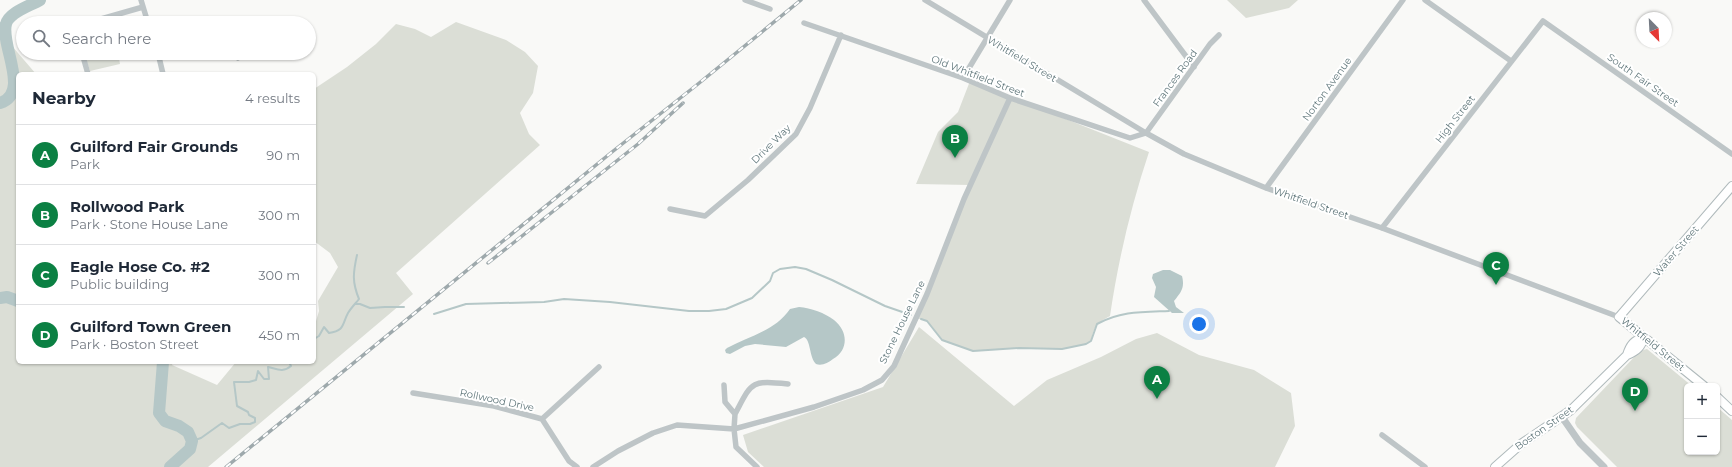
<!DOCTYPE html>
<html lang="en">
<head>
<meta charset="utf-8">
<style>
	:root { --surface:#fff; --page:#f2f2f3; --text:#1f2937; --muted:#747a83; --line:#e0e1e3; --accent:#0b8043 }
	body { margin:0; font-family:Montserrat,sans-serif; background:var(--page); color:var(--text) }
	.controls { position:absolute; right:12px; bottom:12px; display:grid; overflow:hidden; border-radius:6px; box-shadow:0 1px 3px #0004 }
	.controls button { width:36px; height:36px; display:grid; place-items:center; padding:0; border:0; border-bottom:1px solid var(--line); background:var(--surface); color:var(--text); font:20px sans-serif }
	.compass { position:absolute; left:1636px; top:12px; width:36px; height:36px; border-radius:50%; background:var(--surface); box-shadow:0 1px 3px #0004; rotate:156deg }
	.you { position:absolute; left:1199px; top:324px; width:14px; height:14px; margin:-10px; border:3px solid #fff; border-radius:50%; background:#1a73e8; box-shadow:0 0 0 6px #1a73e833 }
	.badge { display:grid; place-items:center; width:26px; height:26px; border-radius:50%; background:var(--accent); color:#fff; font-size:13px; font-weight:700 }
	.pin { position:absolute; translate:-50% -33px; filter:drop-shadow(0 1px 2px #0008) }
	.pin::after { content:''; position:absolute; top:21px; width:14px; height:12px; background:inherit; clip-path:polygon(0 0,100% 0,50% 100%) }
	.list { margin:0; padding:0; list-style:none }
	h2 { display:flex; justify-content:space-between; align-items:center; height:52px; margin:0; padding:0 16px; font-size:17px }
	h2 small { font-size:13px; font-weight:400; color:var(--muted) }
	.list li { display:grid; grid-template-columns:26px 1fr auto; gap:12px; align-items:center; box-sizing:border-box; height:60px; padding:0 16px; border-top:1px solid var(--line) }
	.list b { display:block; font-size:15px; white-space:nowrap }
	.list p { margin:0; font-size:13px; white-space:nowrap; color:var(--muted) }
	.list em { font-size:13px; font-style:normal; color:var(--muted) }
	.icon { flex:none; width:22px; height:22px; fill:none; stroke:currentColor; stroke-width:2; stroke-linecap:round; stroke-linejoin:round }
	.map { position:relative; flex:none; width:1732px; height:467px; overflow:hidden }
	.search { position:absolute; background:var(--surface); box-shadow:0 1px 3px #0004; left:16px; top:16px; width:300px; height:44px; display:flex; align-items:center; gap:10px; box-sizing:border-box; padding:0 14px; border-radius:22px; color:var(--muted); font-size:15px }
	.panel { position:absolute; background:var(--surface); box-shadow:0 1px 3px #0004; left:16px; top:72px; width:300px; height:292px; border-radius:6px }
	.map>svg:first-child { display:block }
	.green { fill:#dbded6 }
	.water { fill:#b5c7c7 }
	.lines { fill:none; stroke-linecap:round; stroke-linejoin:round }
	.stream { stroke:#b5c7c7; stroke-width:2 }
	.river { stroke:#b5c7c7; stroke-width:12 }
	.secondary-casing { stroke:#b0babc; stroke-width:10 }
	.minor { stroke:#bec5c7; stroke-width:5.5 }
	.tertiary { stroke:#bec5c7; stroke-width:7 }
	.secondary { stroke:#fff; stroke-width:8 }
	.rail-casing { stroke:#9ea9ac; stroke-width:3.5 }
	.rail { stroke:#fff; stroke-width:2; stroke-dasharray:6; stroke-linecap:butt }
	.labels { text-anchor:middle; dominant-baseline:central; stroke-width:4; stroke-linejoin:round; paint-order:stroke }
	.street-label { font-size:10px; fill:#60777b; stroke:#fff }
</style>
</head>
<body>
<div class="map">
<svg width="1732" height="467" viewBox="0 0 1732 467">
	<rect width="100%" height="100%" fill="#f9f9f7"/>
	<path class="green" d="M1227,0H1298L1289,8L1246,18Z
		M456,22L506,40L525,52L538,66L533,93L520,113L529,134L540,145L396,273L413,294L208,467H0V32L36,74H18V362H173L172,365L217,385L236,362H314V328L319,311L318,301L338,267L330,253L314,241V89L347,67L376,44L396,24L415,29L431,37Z
		M84,53H118L120,64L90,71Z
		M970,81L1149,152C1131,206 1118,261 1110,316C1097,323 1094,326 1091,341L1086,344L1062,349L1019,348L973,351L942,340L927,321L916,318L970,185L916,184L938,132L958,112Z
		M919,327L1014,406L1047,380L1101,357L1136,339L1157,333L1199,355L1254,370L1291,393L1295,426L1275,467H764L748,452L743,435L883,387Z
		M1647,349L1692,386H1687V452H1717V407L1732,420V467H1617L1577,427L1575,423L1576,418L1640,351Z"/>
	<path class="water" d="M1163,270H1170L1182,276C1185,288 1181,292 1174,301L1176,307L1184,313H1172L1154,297L1156,287L1152,278L1153,274Z
		M799,307C811,308 825,313 834,320C848,331 849,350 833,359C828,363 822,366 816,364C809,357 811,340 804,337L786,347L755,344L745,346L730,354L726,353L725,350L727,348C749,336 775,331 790,309Z"/>
	<g class="lines">
		<path class="stream" d="M355,304H360L370,308L385,307H404
			M434,314L466,304L544,302L564,299L610,302L689,311H709L726,309L752,298L770,281L773,273L780,269L795,267L806,269L832,280L885,306L911,315
			M921,319L927,321L942,340L973,351L1019,348L1062,349L1086,344L1091,341L1097,324C1121,311 1142,312 1169,311
			M314,339L319,336L324,327L329,333C345,331 342,324 348,313C351,308 355,304 359,299C352,282 353,273 357,255
			M192,441L201,438L222,423L229,428L240,424H250L255,422V418L249,415L248,412L237,406L234,382H249L256,380L258,371L264,379H269L268,367C277,369 283,373 291,366L289,362"/>
		<path class="river" d="M0,103C31,93 0,45 6,24C9,12 30,6 40,0
			M0,298L7,297L18,301
			M163,362L159,413L165,421L179,426L188,432L192,441L190,449L170,467"/>
		<g class="secondary-casing">
			<path id="secondary" d="M1627,355C1630,345 1634,340 1644,337
				M1704,386L1619,317L1732,186
				M1717,397L1732,411
				M1495,467L1521,444L1571,410L1627,355C1637,351 1641,347 1644,337"/>
		</g>
		<path class="minor" d="M141,0L148,23
			M745,0L770,9
			M925,0L1146,133L1184,154L1266,188L1382,228L1619,317
			M1144,0L1194,67
			M1425,0L1511,61
			M87,23L143,7
			M804,23L963,78L1010,98L1130,138L1146,133L1210,44L1219,35
			M82,53L88,74
			M158,53L163,74
			M235,53L238,58
			M963,78L1010,0
			M1266,188L1403,0
			M670,209L705,216L748,180L796,134L810,108L841,35
			M1382,228L1543,21L1732,154
			M724,385L725,402L735,414L734,429L736,447L757,467
			M413,393L494,406L542,419L569,461L577,467
			M735,414C752,382 750,380 788,384
			M542,419L599,367
			M1382,435L1425,467
			M593,467L618,451L653,433L677,425L734,429L814,407L863,390L882,380L894,366L927,294L964,199L1010,98"/>
		<path class="tertiary" d="M1562,417L1580,443L1604,467"/>
		<use href="#secondary" class="secondary"/>
		<g class="rail-casing">
			<path id="rail" d="M488,263L638,144L683,103
				M226,467L612,152L698,84L801,0"/>
		</g>
		<use href="#rail" class="rail"/>
	</g>
	<g class="labels">
		<g class="street-label">
			<text transform="translate(1022 59) rotate(31)">Whitfield Street</text>
			<text transform="translate(978 76) rotate(21)">Old Whitfield Street</text>
			<text transform="translate(1175 78) rotate(-54)">Frances Road</text>
			<text transform="translate(1643 80) rotate(35)">South Fair Street</text>
			<text transform="translate(1327 89) rotate(-54)">Norton Avenue</text>
			<text transform="translate(1455 119) rotate(-52)">High Street</text>
			<text transform="translate(771 144) rotate(-45)">Drive Way</text>
			<text transform="translate(1311 203) rotate(19)">Whitfield Street</text>
			<text transform="translate(1676 251) rotate(-49)">Water Street</text>
			<text transform="translate(902 322) rotate(-64)">Stone House Lane</text>
			<text transform="translate(1653 344) rotate(39)">Whitfield Street</text>
			<text transform="translate(497 400) rotate(12)">Rollwood Drive</text>
			<text transform="translate(1544 428) rotate(-35)">Boston Street</text>
		</g>
	</g>
</svg>
<div class="controls">
<button>+</button>
<button>−</button>
</div>
<svg class="compass" viewBox="-18 -18 36 36"><path d="M0-13l5 13h-10z" fill="#e53935"/><path d="M0 13l5-13h-10z" fill="#747a83"/></svg>
<div class="you"></div>
<div class="pin badge" style="left:1157px;top:399px">A</div>
<div class="pin badge" style="left:955px;top:158px">B</div>
<div class="pin badge" style="left:1496px;top:285px">C</div>
<div class="pin badge" style="left:1635px;top:411px">D</div>
<div class="search"><svg class="icon" aria-label="search" viewBox="0 0 24 24"><circle cx="10" cy="10" r="6"/><path d="M15 15l6 6"/></svg>Search here</div>
<section class="panel">
<h2>Nearby<small>4 results</small></h2>
<ul class="list">
<li><span class="badge">A</span><div><b>Guilford Fair Grounds</b><p>Park</p></div><em>90 m</em></li>
<li><span class="badge">B</span><div><b>Rollwood Park</b><p>Park · Stone House Lane</p></div><em>300 m</em></li>
<li><span class="badge">C</span><div><b>Eagle Hose Co. #2</b><p>Public building</p></div><em>300 m</em></li>
<li><span class="badge">D</span><div><b>Guilford Town Green</b><p>Park · Boston Street</p></div><em>450 m</em></li>
</ul>
</section>
</div>
</body>
</html>
